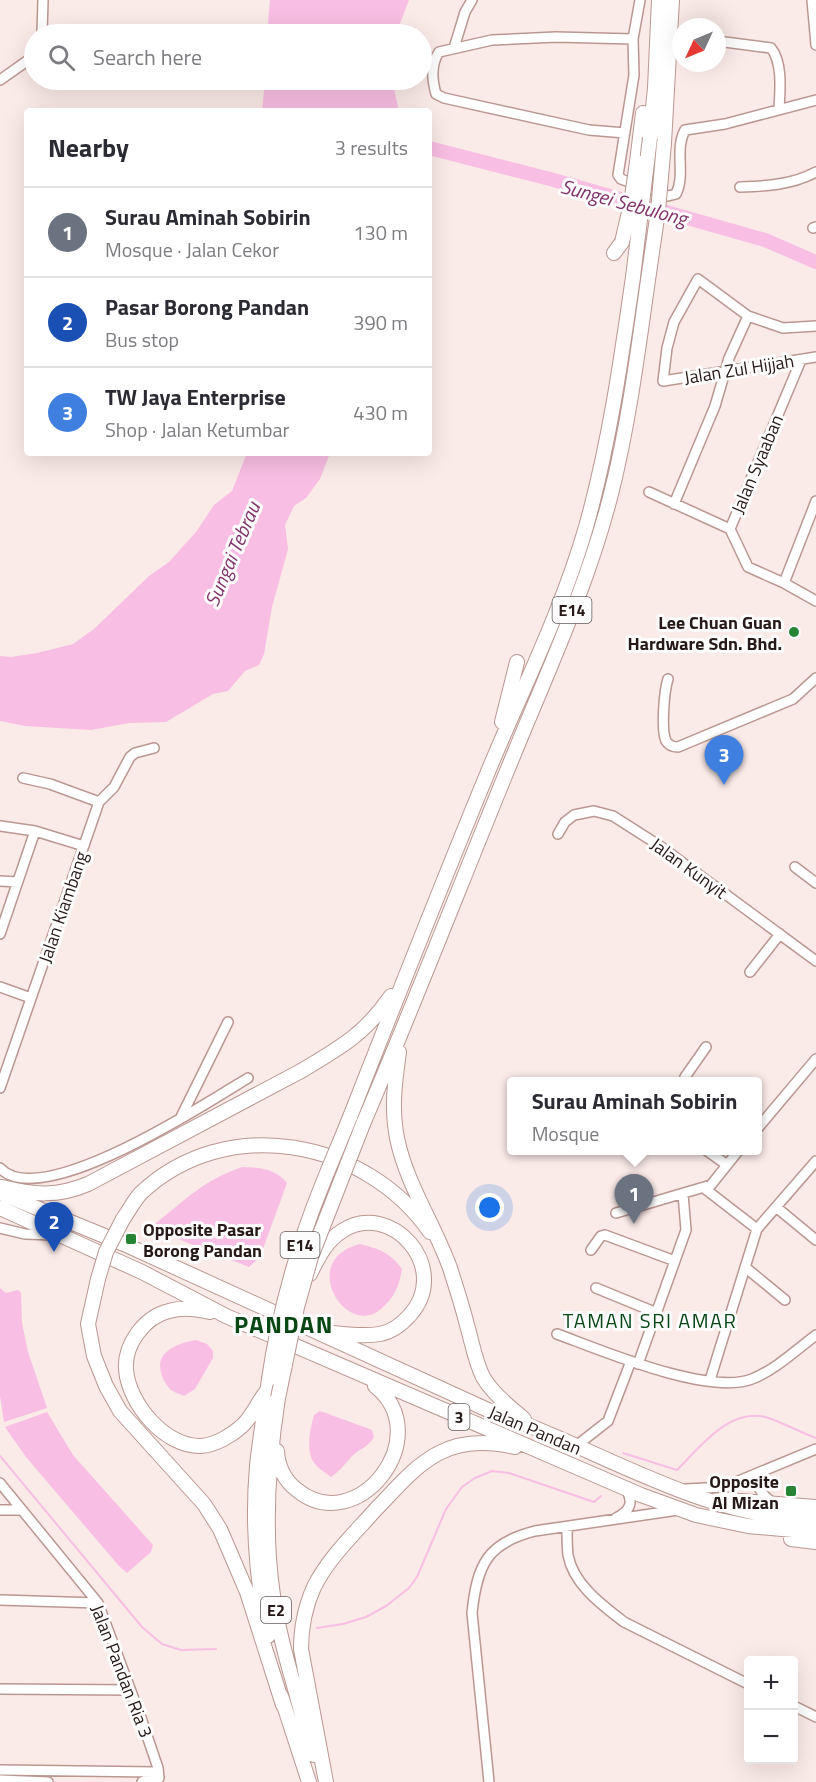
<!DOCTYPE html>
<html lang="en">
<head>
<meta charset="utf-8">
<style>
	:root { --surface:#fff; --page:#f2f2f3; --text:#2b2b33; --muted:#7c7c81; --line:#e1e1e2; --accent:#278435 }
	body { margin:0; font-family:"Titillium Web",sans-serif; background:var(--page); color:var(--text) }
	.controls { position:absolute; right:18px; bottom:18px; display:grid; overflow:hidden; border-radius:6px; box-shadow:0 6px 24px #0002 }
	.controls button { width:54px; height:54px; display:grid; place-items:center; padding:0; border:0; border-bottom:2px solid var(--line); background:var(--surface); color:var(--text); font:30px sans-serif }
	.compass { position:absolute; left:672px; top:18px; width:54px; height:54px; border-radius:50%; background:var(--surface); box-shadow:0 6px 24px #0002; rotate:226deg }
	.you { position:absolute; left:490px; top:1208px; width:21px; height:21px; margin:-15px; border:4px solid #fff; border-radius:50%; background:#1a73e8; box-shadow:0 0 0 9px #1a73e833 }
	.badge { display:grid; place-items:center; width:39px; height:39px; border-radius:50%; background:var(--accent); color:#fff; font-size:20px; font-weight:700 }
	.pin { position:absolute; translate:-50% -50px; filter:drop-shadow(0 2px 3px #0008) }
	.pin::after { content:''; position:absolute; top:32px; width:21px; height:18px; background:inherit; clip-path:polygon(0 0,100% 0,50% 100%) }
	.popup { position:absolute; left:507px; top:1077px; width:255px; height:78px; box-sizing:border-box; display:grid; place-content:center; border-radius:6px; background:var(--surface); filter:drop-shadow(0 2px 4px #0005); font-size:20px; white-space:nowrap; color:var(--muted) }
	.popup b { font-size:22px; color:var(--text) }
	.popup::after { content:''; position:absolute; left:50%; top:100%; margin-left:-12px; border:12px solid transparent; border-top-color:var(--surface) }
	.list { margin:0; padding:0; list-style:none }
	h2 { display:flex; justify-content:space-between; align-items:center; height:78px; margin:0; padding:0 24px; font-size:26px }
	h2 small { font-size:20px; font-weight:400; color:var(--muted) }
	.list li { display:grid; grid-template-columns:39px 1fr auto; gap:18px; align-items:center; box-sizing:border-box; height:90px; padding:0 24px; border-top:2px solid var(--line) }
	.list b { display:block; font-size:22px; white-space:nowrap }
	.list p { margin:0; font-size:20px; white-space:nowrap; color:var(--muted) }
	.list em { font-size:20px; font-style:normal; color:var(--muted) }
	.icon { flex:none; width:33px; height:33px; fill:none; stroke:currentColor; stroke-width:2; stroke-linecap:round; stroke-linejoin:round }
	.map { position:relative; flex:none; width:816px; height:1782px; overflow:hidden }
	.search { position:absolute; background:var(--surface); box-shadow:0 6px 24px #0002; left:24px; top:24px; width:408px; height:66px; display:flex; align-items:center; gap:15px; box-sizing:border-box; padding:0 21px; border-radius:33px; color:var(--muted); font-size:22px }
	.panel { position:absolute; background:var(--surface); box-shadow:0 6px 24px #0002; left:24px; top:108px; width:408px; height:348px; border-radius:6px }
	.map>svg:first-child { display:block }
	.water { fill:#f8bee3 }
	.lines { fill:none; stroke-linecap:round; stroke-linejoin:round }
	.stream { stroke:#f8bee3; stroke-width:2 }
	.river { stroke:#f8bee3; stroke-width:14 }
	.minor-casing { stroke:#bb9791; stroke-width:12 }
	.highway-casing { stroke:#bb9791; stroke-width:16 }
	.minor { stroke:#fff; stroke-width:9 }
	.highway { stroke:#fff; stroke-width:14 }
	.highway-bridge-casing { stroke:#bb9791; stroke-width:16; stroke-linecap:butt }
	.highway-bridge { stroke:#fff; stroke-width:14 }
	.poi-dot { fill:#278435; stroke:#fcfcfc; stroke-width:2 }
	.labels { text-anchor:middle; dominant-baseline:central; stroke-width:6; stroke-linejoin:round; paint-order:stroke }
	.shield { fill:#fcfcfc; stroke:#665d5c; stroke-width:1.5 }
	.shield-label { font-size:16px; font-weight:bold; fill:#261917 }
	.street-label { font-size:18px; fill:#261917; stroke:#fcfcfc }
	.poi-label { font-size:18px; font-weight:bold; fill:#261917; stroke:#fcfcfc; text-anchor:end }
	.water-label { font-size:20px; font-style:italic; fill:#83336c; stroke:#fcfcfc }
	.neighbourhood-label { font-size:20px; letter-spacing:1.5px; fill:#084614; stroke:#fcfcfc }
	.district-label { font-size:24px; font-weight:bold; letter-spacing:1.5px; fill:#084614; stroke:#fcfcfc }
</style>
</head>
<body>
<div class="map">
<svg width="816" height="1782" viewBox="0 0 816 1782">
	<rect width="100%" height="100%" fill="#faeae8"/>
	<path class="water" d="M270,0H409L396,34H267Z
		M265,80H392L399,111H262Z
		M247,453H330L320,479L306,498L294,506L285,525L288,549L272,607L264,654L259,665L245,671L228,691L213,694L166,722L129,723L91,730L25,726L0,721V656L11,657L37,653L73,644L94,629L149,576L169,562L196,532L214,505L232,491Z
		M242,1167C259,1167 276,1169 287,1183L260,1257L249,1267L153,1229L156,1223C188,1198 202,1181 242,1167Z
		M360,1244C379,1249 390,1252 402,1269C399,1286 395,1297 381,1309C346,1339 297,1260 360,1244Z
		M0,1288L6,1293L18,1290L21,1293L22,1323L28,1352L47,1408L4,1422L0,1396Z
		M196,1340L207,1344L213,1351V1358L195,1389L184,1396C181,1394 175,1393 171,1390C163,1383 156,1365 163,1356C170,1346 185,1342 196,1340Z
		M320,1411L372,1430L374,1437C367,1448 361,1448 352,1456C345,1464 340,1471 331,1477C326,1473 319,1469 315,1464C305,1451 310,1430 314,1415Z
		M47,1412L73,1455L153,1545L151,1552L127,1573L119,1566L26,1457L5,1427Z"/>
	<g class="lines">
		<path class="stream" d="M623,1453L677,1470C701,1446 730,1406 769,1418C785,1424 800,1432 816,1438
			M0,1456L142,1627L162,1644L181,1650L216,1649
			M317,1628L343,1624L366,1617L386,1606L409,1588L417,1577L446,1509L462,1487L475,1478L492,1471L509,1473L594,1502L601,1496"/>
		<path class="river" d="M429,148L550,179L765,240L816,262"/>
		<g class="minor-casing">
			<path id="minor" d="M812,0L816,45
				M42,34L43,0
				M717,41L771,48C783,63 780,91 779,109
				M454,48L465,12L472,0
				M0,80L34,56
				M625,133L589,130L444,98L436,94C432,80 431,64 439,52L492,40L556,37L633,39
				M637,185L621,179L618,175L634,75L633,39L640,0
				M740,187C766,186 792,185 816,172
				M655,191L668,196L676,194C686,174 674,150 685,130L725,124L816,100
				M813,228L816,227
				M816,326L783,328L748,316L698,279L674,322L667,348L663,381L816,357
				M801,360L730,529L748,567L784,583L816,601
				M649,492L730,529
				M674,504L715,406L729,358L748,316
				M784,583L816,501
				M668,679C664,691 661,730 666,741C669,746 673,747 678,747L793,699L816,678
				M99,802L114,787L130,757L135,753L154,748
				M0,826L35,831L84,846
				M558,834L565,822L574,815L594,811L613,816L660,846L816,961
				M795,867L816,883
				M0,881L17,882
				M0,934L35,831
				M750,972L780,934
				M0,987L31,998
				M691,1082L685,1077L706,1047
				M0,1088L99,802L50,784L23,778
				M180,1119L228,1022
				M757,1129L816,1059
				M706,1150L727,1165
				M0,1168C41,1212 207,1103 248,1078
				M704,1188L757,1229
				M776,1207L816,1240
				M616,1213L711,1185L739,1150
				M0,1228L25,1234L54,1235
				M591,1250L601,1236L605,1235L675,1261
				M745,1267L785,1300
				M596,1288L657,1313
				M557,1334C601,1350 708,1396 752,1379C775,1370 796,1350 816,1335
				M638,1364L686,1230L683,1194
				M710,1380L757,1229L816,1161
				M576,1446L608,1421L631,1361
				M764,1471C752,1484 761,1494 773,1503
				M0,1483L98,1603L141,1718L158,1768L159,1778L156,1782
				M686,1489L724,1487L816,1449
				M0,1510H22
				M616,1518C630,1511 634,1503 626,1489
				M567,1527C567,1536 567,1546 568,1555C573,1584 602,1605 624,1622L748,1684
				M0,1600L98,1603
				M0,1689L130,1690
				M794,1706L816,1717
				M0,1770L155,1772
				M0,1780L48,1782
				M142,1782L151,1778L157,1770
				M489,1782L472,1613C477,1565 487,1543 535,1531L678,1510"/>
		</g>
		<g class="highway-casing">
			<path id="highway" d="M650,138L655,88L659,0
				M664,143L672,0
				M637,162L643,113
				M614,253L622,242
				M502,722L517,662
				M399,1052C395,1081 391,1108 397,1138C406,1183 434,1224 450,1268C456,1287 462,1305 467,1325C472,1342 475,1361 483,1377C493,1394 510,1407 524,1419
				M350,1117C396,1000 442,883 490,767C523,688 562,610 586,527C609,445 621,361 633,277
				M363,1124C413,1007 459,888 507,771C544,679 588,587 612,490C629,421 638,351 648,280
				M2,1187C35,1195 57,1197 88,1184L301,1071C340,1048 365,1034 391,996
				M0,1193L124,1244L488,1410C597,1447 697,1517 816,1520
				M0,1208L142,1272L226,1316L641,1495L696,1515L748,1526L816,1532
				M123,1219C129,1211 134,1200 141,1193C227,1112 366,1140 430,1232
				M310,1274C318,1258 326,1241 342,1231C391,1199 452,1268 410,1315C402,1324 391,1332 380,1334C362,1337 342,1334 325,1332
				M98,1279L88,1324L94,1356L106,1386L120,1411L204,1504L220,1529L247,1592L283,1705
				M210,1312C197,1309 182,1307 169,1311C144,1317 124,1345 126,1370C129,1404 165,1447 201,1446C216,1445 232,1435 242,1426C252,1417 258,1402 266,1392
				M278,1398C268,1463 263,1529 273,1595C277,1626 286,1658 295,1689C301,1710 306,1733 314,1755
				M277,1451C278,1468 284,1480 297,1490C357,1539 438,1436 375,1386
				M728,1500L816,1507
				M791,1539L816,1542
				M268,1636C257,1582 252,1522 257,1466C260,1437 265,1408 269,1379
				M281,1696L309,1782
				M326,1782L301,1649C301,1628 305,1607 314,1587C329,1557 355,1533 377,1508C396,1489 414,1466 439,1453C462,1441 489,1441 515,1447"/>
		</g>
		<use href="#minor" class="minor"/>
		<use href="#highway" class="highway"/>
		<g class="highway-bridge-casing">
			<path id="highway-bridge" d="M622,242L631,204L637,162
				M633,277L650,138
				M648,280L658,211L664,143
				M98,1279L106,1252L123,1219
				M269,1379C276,1331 288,1283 303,1237C316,1196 334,1157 350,1117
				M278,1398L297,1307L311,1257L363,1124"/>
		</g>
		<use href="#highway-bridge" class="highway-bridge"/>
	</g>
	<g class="poi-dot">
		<circle cx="794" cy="632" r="6"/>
		<rect x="125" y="1233" width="12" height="12" rx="3"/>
		<rect x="785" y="1485" width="12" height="12" rx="3"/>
	</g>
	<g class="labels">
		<g class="shield">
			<rect x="552.5" y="597" width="39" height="26" rx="4.5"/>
			<rect x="280.5" y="1232" width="39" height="26" rx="4.5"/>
			<rect x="448.5" y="1404" width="21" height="26" rx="4.5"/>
			<rect x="261" y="1597" width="30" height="26" rx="4.5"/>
		</g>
		<g class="shield-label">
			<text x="572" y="610">E14</text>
			<text x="300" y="1245">E14</text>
			<text x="459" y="1417">3</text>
			<text x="276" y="1610">E2</text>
		</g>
		<g class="street-label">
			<text transform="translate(739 369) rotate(-9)">Jalan Zul Hijjah</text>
			<text transform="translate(757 464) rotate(-67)">Jalan Syaaban</text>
			<text transform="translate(689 868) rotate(36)">Jalan Kunyit</text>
			<text transform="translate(63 907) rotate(-71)">Jalan Kiambang</text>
			<text transform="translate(535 1430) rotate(23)">Jalan Pandan</text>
			<text transform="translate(122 1671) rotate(69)">Jalan Pandan Ria 3</text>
		</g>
		<g class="poi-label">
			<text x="782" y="622">Lee Chuan Guan<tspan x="782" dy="21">Hardware Sdn. Bhd.</tspan></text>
			<text x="143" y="1229" text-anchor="start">Opposite Pasar<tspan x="143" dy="21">Borong Pandan</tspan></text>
			<text x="779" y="1481">Opposite<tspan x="779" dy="21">Al Mizan</tspan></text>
		</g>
		<g class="water-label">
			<text transform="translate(624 202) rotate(15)">Sungei Sebulong</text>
			<text transform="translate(232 554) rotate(-67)">Sungai Tebrau</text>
		</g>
		<g class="neighbourhood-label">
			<text x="650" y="1320">TAMAN SRI AMAR</text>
		</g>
		<g class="district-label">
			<text x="284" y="1324">PANDAN</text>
		</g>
	</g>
</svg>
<div class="controls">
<button>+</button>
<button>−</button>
</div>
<svg class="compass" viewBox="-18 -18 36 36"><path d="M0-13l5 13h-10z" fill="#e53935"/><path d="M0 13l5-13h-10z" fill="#7c7c81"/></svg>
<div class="you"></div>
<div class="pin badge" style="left:634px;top:1224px;background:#6b7280">1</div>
<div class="popup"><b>Surau Aminah Sobirin</b>Mosque</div>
<div class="pin badge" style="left:54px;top:1252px;background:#1a4fb4">2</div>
<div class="pin badge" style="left:724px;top:785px;background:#3f7fe0">3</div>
<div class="search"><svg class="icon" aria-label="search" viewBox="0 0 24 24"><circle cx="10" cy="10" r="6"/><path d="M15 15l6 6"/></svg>Search here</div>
<section class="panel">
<h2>Nearby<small>3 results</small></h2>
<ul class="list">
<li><span class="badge" style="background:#6b7280">1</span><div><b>Surau Aminah Sobirin</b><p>Mosque · Jalan Cekor</p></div><em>130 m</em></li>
<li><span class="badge" style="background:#1a4fb4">2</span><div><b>Pasar Borong Pandan</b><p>Bus stop</p></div><em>390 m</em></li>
<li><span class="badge" style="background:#3f7fe0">3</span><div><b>TW Jaya Enterprise</b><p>Shop · Jalan Ketumbar</p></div><em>430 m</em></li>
</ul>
</section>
</div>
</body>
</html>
